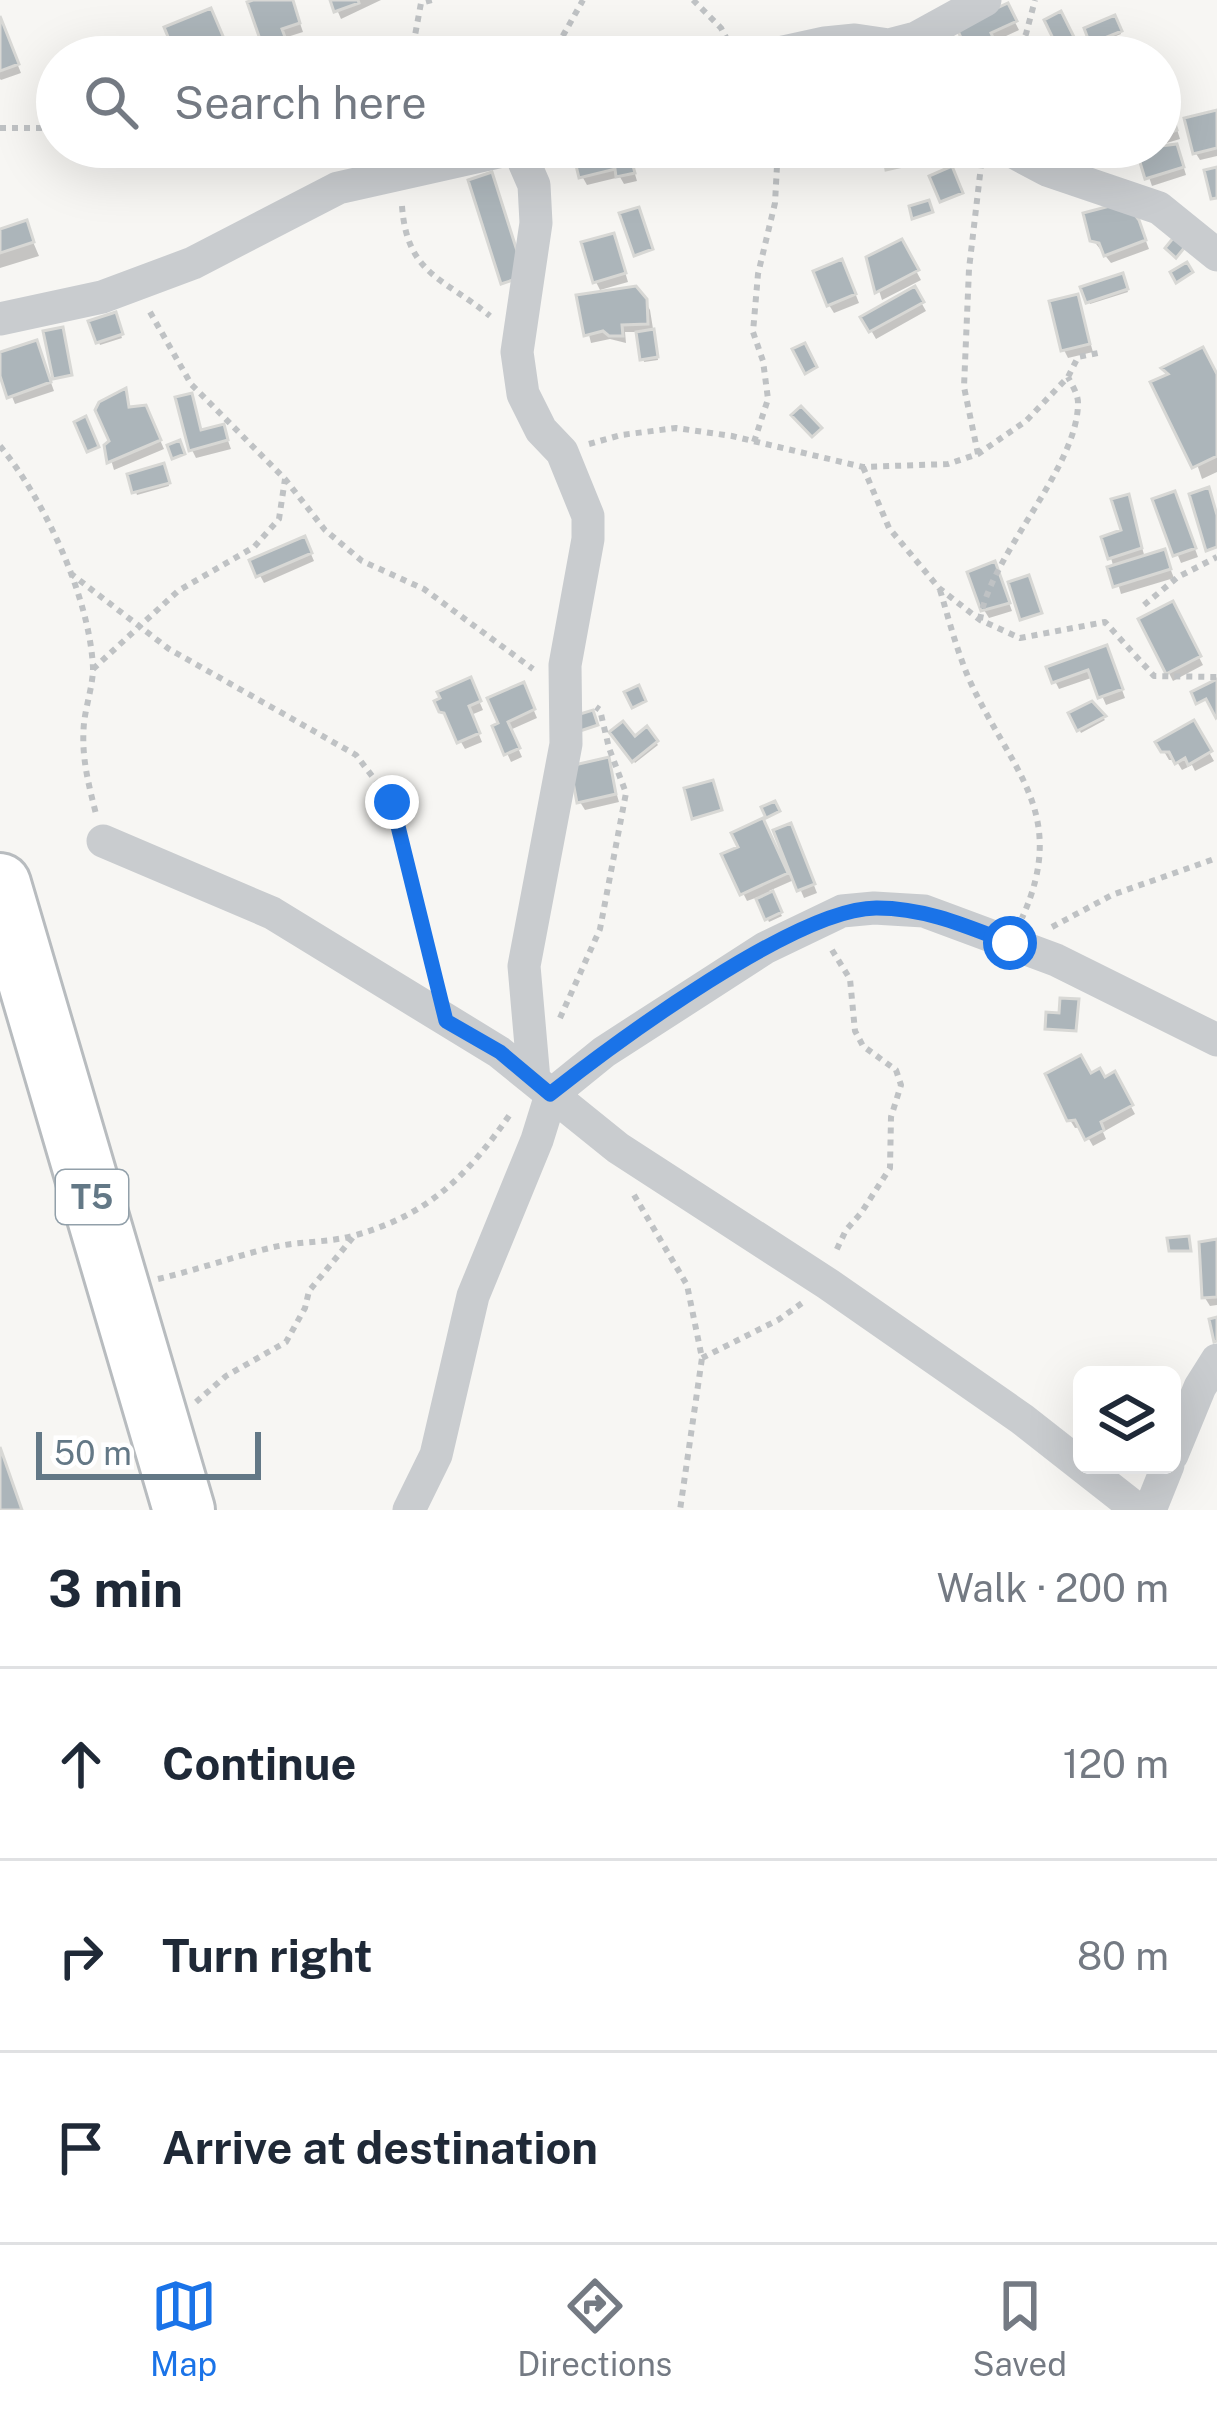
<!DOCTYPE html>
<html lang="en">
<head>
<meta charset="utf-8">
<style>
	:root { --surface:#fff; --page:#f2f2f3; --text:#1f2937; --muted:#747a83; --line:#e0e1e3; --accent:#1a73e8 }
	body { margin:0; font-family:"Public Sans",sans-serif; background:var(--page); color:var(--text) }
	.controls { position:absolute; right:36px; bottom:36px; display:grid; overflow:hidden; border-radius:18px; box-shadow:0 12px 48px #0002 }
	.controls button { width:108px; height:108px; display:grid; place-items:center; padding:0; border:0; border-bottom:3px solid var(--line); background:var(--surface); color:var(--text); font:60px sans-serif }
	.scale { position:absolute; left:36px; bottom:30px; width:225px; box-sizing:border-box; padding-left:12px; border:6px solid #637886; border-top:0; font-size:33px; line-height:42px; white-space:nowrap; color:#637886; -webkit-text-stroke:9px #fff; paint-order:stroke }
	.stop { position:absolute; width:36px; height:36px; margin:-27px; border:9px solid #1a73e8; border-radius:50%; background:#fff }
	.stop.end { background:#1a73e8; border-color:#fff; box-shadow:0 3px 12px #0008 }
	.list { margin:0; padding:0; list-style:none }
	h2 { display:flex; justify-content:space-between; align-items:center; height:156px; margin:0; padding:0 48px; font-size:51px }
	h2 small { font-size:39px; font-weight:400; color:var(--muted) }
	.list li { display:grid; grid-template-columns:78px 1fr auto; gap:36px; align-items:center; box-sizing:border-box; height:192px; padding:0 48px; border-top:3px solid var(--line) }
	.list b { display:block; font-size:45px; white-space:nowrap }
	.list em { font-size:39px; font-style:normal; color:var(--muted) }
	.icon { flex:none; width:66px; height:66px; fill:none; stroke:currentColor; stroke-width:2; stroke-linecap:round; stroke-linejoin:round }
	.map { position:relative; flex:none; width:1217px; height:1510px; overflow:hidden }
	.search { position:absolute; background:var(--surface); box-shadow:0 12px 48px #0002; left:36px; right:36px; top:36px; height:132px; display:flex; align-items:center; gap:30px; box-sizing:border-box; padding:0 42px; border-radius:66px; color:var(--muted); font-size:45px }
	.sheet { height:732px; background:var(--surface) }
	nav { display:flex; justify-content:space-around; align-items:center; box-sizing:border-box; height:168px; border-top:3px solid var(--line); background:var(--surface); font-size:33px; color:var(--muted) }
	nav a { display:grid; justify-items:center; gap:6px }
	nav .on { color:var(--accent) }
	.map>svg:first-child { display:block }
	.shadow { fill:#0003 }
	.building { fill:#acb5ba; stroke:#d8d8d5; stroke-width:3 }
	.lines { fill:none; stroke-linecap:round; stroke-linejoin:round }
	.highway-casing { stroke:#b8bcbf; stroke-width:66 }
	.path { stroke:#bfc2c4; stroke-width:6; stroke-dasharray:6 6; stroke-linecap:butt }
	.street { stroke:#c9cccf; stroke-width:33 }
	.highway { stroke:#fff; stroke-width:60 }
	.route { stroke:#1a73e8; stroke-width:15 }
	.labels { text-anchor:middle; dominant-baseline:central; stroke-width:12; stroke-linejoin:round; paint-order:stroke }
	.shield { fill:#fff; stroke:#92a0aa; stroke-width:3 }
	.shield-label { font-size:33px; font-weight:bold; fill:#637886 }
</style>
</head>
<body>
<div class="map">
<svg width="1217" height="1510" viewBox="0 0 1217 1510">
	<rect width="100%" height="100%" fill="#f7f6f3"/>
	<path class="shadow" d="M262,0H292L303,32L284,38L287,45L269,52L264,43Z
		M333,0H381L341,19Z
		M1007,7L1019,30L993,42L1000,57H973L960,28Z
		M1114,19L1121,34L1094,45L1087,29Z
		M215,20L230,57H195L193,51L180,56L175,48Z
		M0,21L21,73L1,80L0,79Z
		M1160,103L1171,110L1180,139L1160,145Z
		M1217,113V156L1200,160L1195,152Z
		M613,147H627L637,181L624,184L620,177L587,185L582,176Z
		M1139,147H1157L1180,155L1186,175L1152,186Z
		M25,223L39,256L0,268V232Z
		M1142,231L1149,249L1111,263L1093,240Z
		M901,243L921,280L882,300L869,259Z
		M617,245L628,282L600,290L596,282Z
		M846,270L859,303L834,313L829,305Z
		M1122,276L1128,292L1090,304L1084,289Z
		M914,290L926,311L876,339L864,318Z
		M580,297L645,301L650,310L658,360L644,362L639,332H625L626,343L610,339L591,343Z
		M1077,297L1093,352L1068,358L1064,350Z
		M114,316L122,338L100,345L92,323Z
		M40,352L54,391L15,404L0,367V355Z
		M1165,369L1217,378V472L1202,479Z
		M125,392L131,410L150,417L164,449L114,470L107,446L113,442Z
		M191,396L202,433L223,427L231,449L196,458L192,450Z
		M165,470L169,486L137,495L131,476Z
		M1128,498L1145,558L1164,553L1174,578L1121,594L1111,558L1124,532Z
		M1156,501L1178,503L1198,557L1181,563Z
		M308,547L314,561L264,583L253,562Z
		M998,573L1012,611L989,618L984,610Z
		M1172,605L1203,665L1173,681L1142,620Z
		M1110,657L1125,698L1106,705L1094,677L1059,689L1055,681Z
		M474,689L483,710L471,715L482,742L465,749L438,702Z
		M527,694L537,718L510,730L522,757L511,762L496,728Z
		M1091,704L1105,720L1081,733L1072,715Z
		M1193,724L1214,761L1195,771L1192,765L1182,770L1176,760H1169L1159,743Z
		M646,731L658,745L635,763L613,733L634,740Z
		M607,761L619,802L585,810L580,802Z
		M794,834L817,893L804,898L796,879L769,891L782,916L769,922L758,897L747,901L743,893L788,867Z
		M1114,1075L1135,1114L1103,1132L1106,1139L1093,1146L1082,1127L1075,1128L1070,1120L1104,1081Z
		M1217,1242V1305L1210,1306L1205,1298Z"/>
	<path class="building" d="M253,0H293L300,23L282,29L285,37L262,45L247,2Z
		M330,0H358L359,3L334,12Z
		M1008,3L1017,21L991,33L1000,53L970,57L956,27Z
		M211,8L228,48L205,57H192L186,44L173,49L164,27Z
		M1061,11L1084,57H1062L1044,20Z
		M1115,15L1122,31L1090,44L1084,28Z
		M0,16L19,64L0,71Z
		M1167,98L1177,130L1160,136V100Z
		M1217,110V148L1193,154L1184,118Z
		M1177,144L1184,167L1145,179L1136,149Z
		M600,147H628L635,173L616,177L615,169L579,178L573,153Z
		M882,147H900L903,166L886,170Z
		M952,166L963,193L940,202L929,176Z
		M1217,167V198L1211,199L1204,170Z
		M492,172L525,276L501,284L468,180Z
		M929,200L933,212L912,219L909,206Z
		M1125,202L1139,220L1146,240L1104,256L1099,243L1090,241L1083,213Z
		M639,207L653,249L634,256L619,213Z
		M27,220L34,242L0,253V229Z
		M614,233L626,273L593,283L581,242Z
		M1174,237L1185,247L1176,258L1165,248Z
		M902,239L919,270L875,293L866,257Z
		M842,259L856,294L827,306L813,271Z
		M1187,262L1193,272L1176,283L1170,272Z
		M1123,273L1128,289L1086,303L1080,287Z
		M636,286L647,299L648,324L622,325L623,336H609L603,331L584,336L576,295Z
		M915,286L924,302L869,332L860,317Z
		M1078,294L1090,344L1061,351L1049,301Z
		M116,312L123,334L96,343L88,321Z
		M63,327L72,375L53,379L43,331Z
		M654,329L658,357L640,360L636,332Z
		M37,340L51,382L7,398L0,376V352Z
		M805,343L817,367L805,374L792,349Z
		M1203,347L1217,374V456L1192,468L1150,382L1168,374L1161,368Z
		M126,388L129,407L146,405L161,440L107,463L104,445L109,441L95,410L99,402Z
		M192,393L201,430L224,424L228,440L189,451L175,397Z
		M801,406L822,428L812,437L791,415Z
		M86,416L99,447L87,452L74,422Z
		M180,440L185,454L172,459L167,445Z
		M164,463L170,483L132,493L127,474Z
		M1209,487L1217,515V547L1206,551L1189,494Z
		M1175,491L1196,548L1173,556L1152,499Z
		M1129,494L1142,548L1108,559L1101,537L1121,530L1111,499Z
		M305,536L312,553L256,577L249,560Z
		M1165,549L1171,569L1113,587L1107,567Z
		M995,561L1010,603L981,611L967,572Z
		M1029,575L1042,613L1020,620L1008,582Z
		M1173,601L1201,656L1166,674L1138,619Z
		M1107,645L1123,689L1098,698L1088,670L1052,683L1046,667Z
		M471,677L481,701L469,706L480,733L457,743L444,713L439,712L434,701L440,698L437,692Z
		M1217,679V717L1216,718L1206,699L1196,704L1191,692Z
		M524,682L535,709L508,722L520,748L504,755L492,726L498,723L487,698Z
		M639,685L646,701L632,708L624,692Z
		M1092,701L1106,716L1077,731L1068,713Z
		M593,710L598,725L574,733L570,717Z
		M1194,720L1212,751L1188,765L1185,758L1175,764L1169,752H1161L1155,742Z
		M623,721L635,736L647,726L658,741L632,762L609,732Z
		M609,757L616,794L577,803L570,766Z
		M713,780L722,810L692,819L684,788Z
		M775,801L780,811L766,818L761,807Z
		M763,818L788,873L740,895L721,854L738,847L731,833Z
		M791,823L815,884L797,891L773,830Z
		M773,891L782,912L765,920L756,899Z
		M1060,998L1079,999L1076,1031L1045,1029L1046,1012L1059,1013Z
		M1081,1055L1091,1073L1100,1068L1105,1077L1115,1071L1133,1105L1101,1122L1104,1130L1085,1140L1075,1120L1067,1121L1045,1074Z
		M1189,1236L1191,1251H1169L1167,1238Z
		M1217,1239V1297L1202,1298L1199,1242Z
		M1217,1317V1341L1214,1342L1209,1319Z
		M0,1447L22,1510H0Z"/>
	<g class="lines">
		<g class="highway-casing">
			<path id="highway" d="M0,884L184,1510"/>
		</g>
		<path class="path" d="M693,0L721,28L731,47
			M309,57L318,53L326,57
			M411,57L421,3L432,0
			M551,57L583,0
			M1014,57L1026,34L1035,0
			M0,128H57
			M402,206C407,275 444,278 490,316
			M150,312L191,384L285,479L325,530L362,561L424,589L533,669
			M754,442L768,399L763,361L753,332L758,274L775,203L778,147
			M589,444L621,435L676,428L732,436L863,467L948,464L978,454L1026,421L1068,377L1078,357L1098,353
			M0,446C44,499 90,598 93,668C93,685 86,705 84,723C81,756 88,782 96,814
			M978,454L964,387L969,269L981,166
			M863,467L889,528L939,588L980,620L1020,638L1105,622L1154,676L1217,677
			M70,573L169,649L356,755L392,802L421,912L433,977
			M940,590C949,620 957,651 969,679C1010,770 1070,812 1022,918
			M1144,605L1178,577L1217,557
			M980,620C990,555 1078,468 1078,403C1078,394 1072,385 1068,377
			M93,669L178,591L254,547L279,519L285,479
			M1052,927L1112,895L1217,858
			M832,950L850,979L855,1031L863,1046L896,1070L901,1085L891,1117L890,1168L861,1213L846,1230L835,1253
			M560,1018L600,929L626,793L609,748L600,710L596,707
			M634,1195L687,1285L702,1358L680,1510
			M158,1279C197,1270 235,1256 274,1247C300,1241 329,1243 356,1235C430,1214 468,1175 511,1113
			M702,1358L778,1320L805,1301
			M196,1402L226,1376L286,1342L305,1308L309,1291L354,1236"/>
		<path class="street" d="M760,57L825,43L855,40L889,45L916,38L985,0
			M1004,147L1047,170L1159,208L1217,255
			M518,148L534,185L536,223L517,352L523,394L541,430L562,452L588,516V539L565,665L566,744L524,966L534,1080
			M0,319L102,297L193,263L338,188L521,147
			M103,841L272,913L499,1052L618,1148L828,1284L1022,1419L1138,1510
			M1172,1455L1200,1387L1217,1360
			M409,1510L436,1455L473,1296L537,1140L551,1095L604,1052L765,948L842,911L874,908L924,911L1056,960L1217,1040
			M1150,1510L1168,1465"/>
		<use href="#highway" class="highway"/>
	</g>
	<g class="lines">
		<path class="route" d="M392,802L446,1021L500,1052L550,1094C616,1042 798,907 877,908C925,908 966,926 1010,943"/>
	</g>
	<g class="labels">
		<rect class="shield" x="56" y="1170" width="72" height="54" rx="9"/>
		<g class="shield-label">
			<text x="92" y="1197">T5</text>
		</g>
	</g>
</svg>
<div class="controls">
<button><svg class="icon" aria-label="layers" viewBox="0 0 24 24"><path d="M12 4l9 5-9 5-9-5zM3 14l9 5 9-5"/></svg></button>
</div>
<div class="scale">50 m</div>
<div class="stop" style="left:1010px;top:943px"></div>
<div class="stop end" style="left:392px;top:802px"></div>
<div class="search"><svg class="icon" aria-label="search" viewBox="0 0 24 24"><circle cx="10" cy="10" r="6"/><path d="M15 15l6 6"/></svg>Search here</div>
</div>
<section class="sheet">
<h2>3 min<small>Walk · 200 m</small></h2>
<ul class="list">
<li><svg class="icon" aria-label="ahead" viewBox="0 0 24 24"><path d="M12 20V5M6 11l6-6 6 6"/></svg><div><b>Continue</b></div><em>120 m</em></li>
<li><svg class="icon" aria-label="right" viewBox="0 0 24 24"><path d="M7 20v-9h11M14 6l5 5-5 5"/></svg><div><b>Turn right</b></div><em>80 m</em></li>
<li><svg class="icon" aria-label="arrive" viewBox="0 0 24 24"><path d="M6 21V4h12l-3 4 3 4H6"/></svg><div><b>Arrive at destination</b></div></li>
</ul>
</section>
<nav>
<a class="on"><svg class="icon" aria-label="map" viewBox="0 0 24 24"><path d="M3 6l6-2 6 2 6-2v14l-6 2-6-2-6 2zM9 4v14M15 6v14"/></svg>Map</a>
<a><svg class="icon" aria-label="directions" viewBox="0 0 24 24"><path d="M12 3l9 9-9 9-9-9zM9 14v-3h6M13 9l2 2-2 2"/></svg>Directions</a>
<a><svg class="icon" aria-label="saved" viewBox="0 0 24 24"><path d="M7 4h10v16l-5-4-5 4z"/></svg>Saved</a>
</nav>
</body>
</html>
